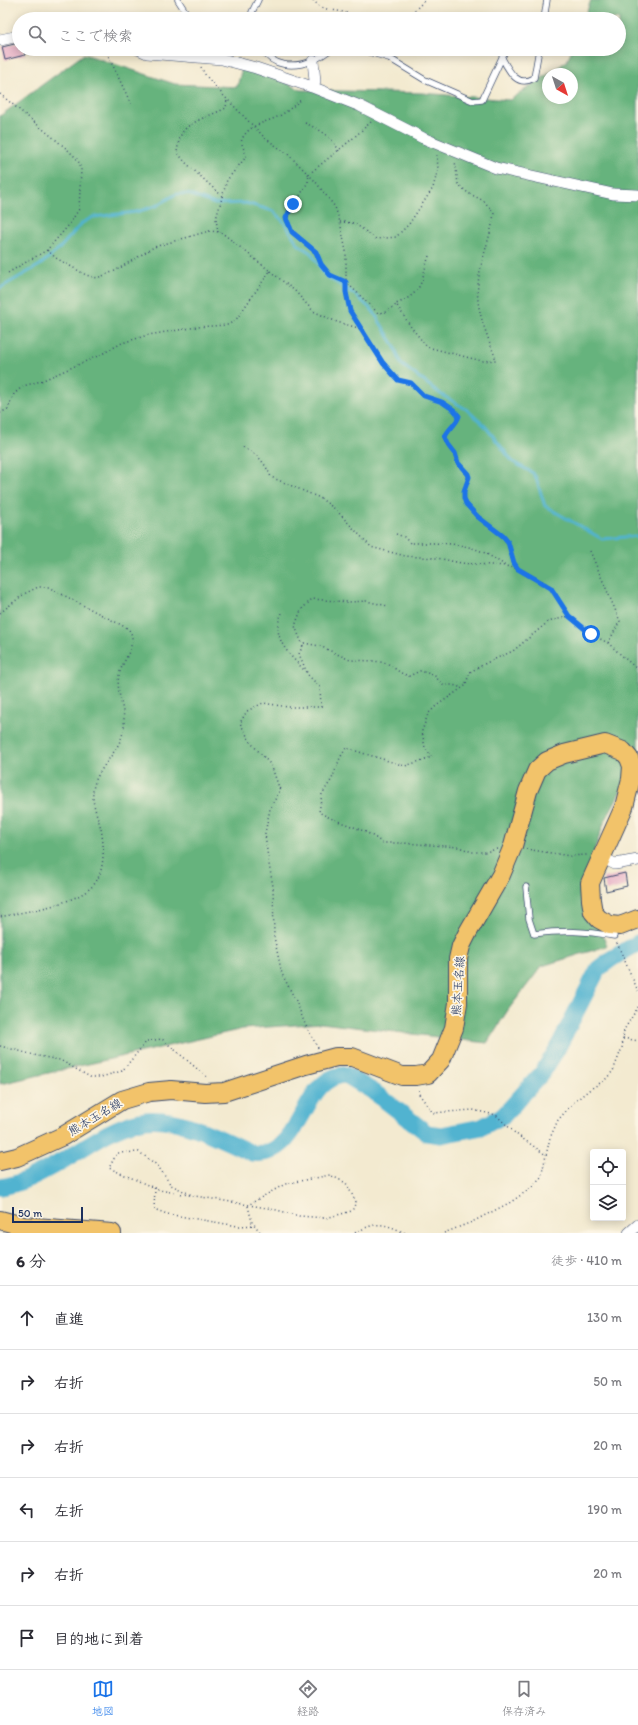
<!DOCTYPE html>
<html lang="ja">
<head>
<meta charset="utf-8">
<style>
	:root { --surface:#fff; --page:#f7f7f7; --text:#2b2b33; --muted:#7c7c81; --line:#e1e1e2; --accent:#1a73e8 }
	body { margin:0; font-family:Itim,"Klee One",sans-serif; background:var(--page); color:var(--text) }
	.controls { position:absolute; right:12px; bottom:12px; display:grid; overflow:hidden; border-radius:4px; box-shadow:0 2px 10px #0003 }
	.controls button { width:36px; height:36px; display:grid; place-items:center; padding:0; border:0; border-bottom:1px solid var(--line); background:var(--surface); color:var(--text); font:20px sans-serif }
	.compass { position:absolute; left:542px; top:68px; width:36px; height:36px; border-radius:50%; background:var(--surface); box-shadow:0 2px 10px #0003; rotate:141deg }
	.scale { position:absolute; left:12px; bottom:10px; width:71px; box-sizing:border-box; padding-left:4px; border:2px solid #1b2f5e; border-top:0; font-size:11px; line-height:14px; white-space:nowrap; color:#1b2f5e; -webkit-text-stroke:3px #fcf5e5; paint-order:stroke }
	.stop { position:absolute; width:12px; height:12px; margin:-9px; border:3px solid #1a73e8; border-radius:50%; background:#fff }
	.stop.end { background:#1a73e8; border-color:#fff; box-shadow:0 1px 4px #0008 }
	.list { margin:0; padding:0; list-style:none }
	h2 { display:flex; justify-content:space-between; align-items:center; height:52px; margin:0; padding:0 16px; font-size:17px }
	h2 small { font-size:13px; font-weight:400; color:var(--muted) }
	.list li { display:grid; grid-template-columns:26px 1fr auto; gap:12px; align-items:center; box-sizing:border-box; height:64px; padding:0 16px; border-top:1px solid var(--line) }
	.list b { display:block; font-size:15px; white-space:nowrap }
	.list em { font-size:13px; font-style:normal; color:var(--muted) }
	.icon { flex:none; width:22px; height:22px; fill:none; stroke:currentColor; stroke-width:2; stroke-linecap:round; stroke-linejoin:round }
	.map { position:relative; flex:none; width:638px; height:1233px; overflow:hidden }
	.search { position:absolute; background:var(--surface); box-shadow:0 2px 10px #0003; left:12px; right:12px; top:12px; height:44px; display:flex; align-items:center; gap:10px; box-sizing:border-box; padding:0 14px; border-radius:22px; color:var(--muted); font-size:15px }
	.sheet { height:436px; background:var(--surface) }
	nav { display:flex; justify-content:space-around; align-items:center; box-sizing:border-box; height:56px; border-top:1px solid var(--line); background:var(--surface); font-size:11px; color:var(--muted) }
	nav a { display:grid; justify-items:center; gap:2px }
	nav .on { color:var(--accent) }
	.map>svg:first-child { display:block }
	.forest { fill:#66b37d; stroke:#40716e; fill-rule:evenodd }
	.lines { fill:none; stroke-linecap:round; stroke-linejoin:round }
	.stream { stroke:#51b3d0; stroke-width:3 }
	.river { stroke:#51b3d0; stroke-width:17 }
	.building { fill:#e5abc4 }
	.service-casing { stroke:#3b4b6f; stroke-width:7 }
	.minor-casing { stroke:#3b4b6f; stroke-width:12 }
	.primary-casing { stroke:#3b4b6f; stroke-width:20 }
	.path { stroke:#3b4b6f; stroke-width:1.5; stroke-dasharray:1 3; stroke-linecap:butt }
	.service { stroke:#fff; stroke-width:5.5 }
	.minor { stroke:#fff; stroke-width:11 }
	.primary { stroke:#f2c36a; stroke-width:18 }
	.route { stroke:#1a73e8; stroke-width:5 }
	.labels { text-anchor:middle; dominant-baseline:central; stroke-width:3.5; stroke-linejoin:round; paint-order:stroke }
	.street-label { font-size:12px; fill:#1b2f5e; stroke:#fcf5e5 }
</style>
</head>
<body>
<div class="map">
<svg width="638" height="1233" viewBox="0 0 638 1233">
	<rect width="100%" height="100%" fill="#fcf5e5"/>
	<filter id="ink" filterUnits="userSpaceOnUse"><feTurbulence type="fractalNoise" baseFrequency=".025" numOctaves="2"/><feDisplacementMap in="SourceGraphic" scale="8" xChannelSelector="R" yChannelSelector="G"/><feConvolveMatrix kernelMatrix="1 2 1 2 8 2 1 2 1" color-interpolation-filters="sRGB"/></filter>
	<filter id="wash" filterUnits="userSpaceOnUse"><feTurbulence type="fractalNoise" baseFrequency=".012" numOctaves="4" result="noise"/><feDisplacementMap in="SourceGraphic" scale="16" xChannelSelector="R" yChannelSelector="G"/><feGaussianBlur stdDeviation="0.9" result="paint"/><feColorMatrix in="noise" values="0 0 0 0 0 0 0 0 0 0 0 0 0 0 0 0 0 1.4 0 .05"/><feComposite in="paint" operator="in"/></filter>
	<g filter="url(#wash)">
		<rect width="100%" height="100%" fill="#f3ead0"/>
		<path class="forest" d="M591,0H638V758L604,823L582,886L607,946L542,966L508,1010L487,1043L321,1023L243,1029L0,1084V116L84,54L175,84L237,87L242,68L279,79L301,90L422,93L510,100L567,61L572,49H619V19H584ZM548,74H572V98H548Z"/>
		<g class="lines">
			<path class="stream" d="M0,288L40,265L58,250L82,223L93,217L136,212L156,206L176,194H188L215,204L246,203L273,211L284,222L298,244L311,253L326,276L354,294L373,311L394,345L401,364L442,395L466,409L485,426L513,462L533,473L536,478L545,506L602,539L636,536L638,538"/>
			<path class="river" d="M0,1187C23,1184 44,1171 64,1160C87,1146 112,1127 140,1121C175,1113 220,1139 252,1153C304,1160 300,1075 346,1075L374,1092L427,1133L441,1135L482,1127L504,1115L542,1073L556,1051L598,969L611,959L638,943"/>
		</g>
		<g id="blocks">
			<path class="building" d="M19,43V49H24L25,55L5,60L2,47Z
				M625,873L627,886L606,891L604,878Z"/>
		</g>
	</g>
	<g filter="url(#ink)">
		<use href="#blocks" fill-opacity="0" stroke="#3b4b6f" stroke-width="1"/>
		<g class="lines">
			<g class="service-casing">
				<path id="service" d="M178,0L190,19
					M253,19L252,12L258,0
					M544,19L547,0
					M262,49C273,67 293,68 312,61C319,58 325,53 331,49
					M359,49L389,58L425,80L473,101L482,100L506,49
					M502,58C509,71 517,88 534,78L539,49
					M526,887L529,919L534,934C564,930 584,931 614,936"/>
			</g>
			<g class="minor-casing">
				<path id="minor" d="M0,40L19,36
					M138,49L147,53L222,59L256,68L312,87L315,81L313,61
					M312,87L360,106L423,138L496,168L613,194L638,195
					M603,858L615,864L638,860
					M629,1233L638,1225"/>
			</g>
			<g class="primary-casing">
				<path id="primary" d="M0,1161L17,1157L63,1136L122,1100L149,1092L171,1090L205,1093L224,1092L306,1065L336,1057H352L402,1076H416L428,1074L441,1060L454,1028L458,1003V959L461,946L468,932L501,875L513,846L528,791L537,770L547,761L564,754L605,744L623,751L629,758L632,766L631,779L624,807L590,883L591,900L593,912L599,919L610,925L620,926L638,919
					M0,1220L23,1226L112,1233"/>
			</g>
			<path class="path" d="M313,0C323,12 334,9 347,13C350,14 353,17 355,19
				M406,19L425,0
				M105,49L131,104
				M201,67L206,76L223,95L265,138L289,155L315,181L335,207L340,222L346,251V292L350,311L383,363L398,380L411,383L424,396L442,402L454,410L459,416C458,424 448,429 445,437L448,444L455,453L458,463L468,474L469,477L464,491V498L466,504L478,517L503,536L508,542L513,563L518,569L545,583L551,588L569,616L591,634L608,643L638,670
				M0,94L67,149L78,160L81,170L79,209L69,225L47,250L6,274
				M371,122L351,140L309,174L308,182L287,218L293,232L315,252L321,264L330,275L346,282L378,313L386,312L396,305
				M305,123C320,130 331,135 339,151
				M222,196L185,162L177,152C178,146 179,138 182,133C189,121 213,115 226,108L227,100
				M340,222L354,223L376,239L396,237L409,224L433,188L438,169L437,155
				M218,232L216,219L227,180L246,157C246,151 240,144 242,139C250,123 267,123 281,115C288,111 294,105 301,100
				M429,256C420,281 425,292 396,304L411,327L427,347L482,361L496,360C488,336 475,310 478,285C480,260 491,238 494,213L484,201L468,193L458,184L455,161
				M270,271L295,291L313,311L337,322L362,329
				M0,413L8,409L14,394L23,386L41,381L100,355L122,343L148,335L197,327L227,325L235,321L270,271L221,232L209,231L154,247L115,271L97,278L86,275L56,258L47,250
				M243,447C258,455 264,461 271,477L320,498L335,509L371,547L405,556L437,558L461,563L506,566L518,569
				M396,534L404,537L410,543C432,543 457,542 478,550C487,553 496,560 505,565
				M590,551L620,621L608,643
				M0,613L24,594L38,587H48L127,628C141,640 122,661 119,675C115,694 128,713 123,732C119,751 102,764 95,782C89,799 97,813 101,829C104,844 105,866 97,880C84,904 26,911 0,917
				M282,613C269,638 291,656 307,673
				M303,646L295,626L301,610L312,599L348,602L366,601L388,606
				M497,849L485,852H472L459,847L403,843H382C363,826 340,825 319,812L322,794L332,779L340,758L346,748L405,766L432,757L425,748L422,731L428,714L436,706L465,686L470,672L486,663L513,651L548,622L569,616
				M526,849L570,856L587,855
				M617,943L638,991
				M623,1038L638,1041
				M0,1046L38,1056L60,1060L90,1077H101L122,1071L147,1041L162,1039L208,1078
				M318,1048L305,1024L296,1001L282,974L274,937L273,886L268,859L265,833L270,809L280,790L271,765L251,743L240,723L247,711L263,703L288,707H321L320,687L308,675L299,654L304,643L320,646L350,660L374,661L387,663L401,673L409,676L420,671L434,675L443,685H453L462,688
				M419,1090V1094L433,1113L473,1110L496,1115L516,1134L546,1155
				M155,1188L154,1209L167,1214L238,1226L255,1225
				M194,1196L171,1185L157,1165L139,1152L117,1153L109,1168L159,1190L273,1209L299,1216L326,1218L352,1211L356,1202L346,1183L330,1175L285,1184L248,1205
				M248,1206L252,1222L261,1233
				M355,1233C376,1221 384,1223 405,1233
				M444,1233L472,1222L511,1202L531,1188L541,1177L550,1138L558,1120L573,1103L589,1090L605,1080L613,1071L622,1048L624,1030L638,1007"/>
			<use href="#service" class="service"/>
			<use href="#minor" class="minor"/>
			<use href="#primary" class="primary"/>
		</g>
	</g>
	<g class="lines" filter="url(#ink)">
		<path class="route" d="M293,204L286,218L292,232L316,252L321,264L330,275L346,282V292L350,311L383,363L398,380L411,383L424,396L442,402L454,410L459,416C457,424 448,429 445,437L448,444L455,453L458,463L468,474L469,477L464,491V498L466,504L478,517L503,536L508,542L514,563L518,569L551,588L569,616L591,634"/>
	</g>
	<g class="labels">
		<g class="street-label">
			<text transform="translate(458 986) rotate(-86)">熊本玉名線</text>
			<text transform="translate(95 1117) rotate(-31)">熊本玉名線</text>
		</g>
	</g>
</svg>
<div class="controls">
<button><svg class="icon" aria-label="locate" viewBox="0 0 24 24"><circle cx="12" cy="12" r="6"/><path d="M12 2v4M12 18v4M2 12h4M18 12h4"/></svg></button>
<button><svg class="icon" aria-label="layers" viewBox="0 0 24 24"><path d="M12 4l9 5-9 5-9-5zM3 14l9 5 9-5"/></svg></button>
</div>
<svg class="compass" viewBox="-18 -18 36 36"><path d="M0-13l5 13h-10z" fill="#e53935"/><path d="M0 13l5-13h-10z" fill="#7c7c81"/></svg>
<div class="scale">50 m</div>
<div class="stop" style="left:591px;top:634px"></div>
<div class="stop end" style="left:293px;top:204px"></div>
<div class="search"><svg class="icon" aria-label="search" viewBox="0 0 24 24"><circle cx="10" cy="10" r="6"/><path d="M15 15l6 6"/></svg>ここで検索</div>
</div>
<section class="sheet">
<h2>6 分<small>徒歩 · 410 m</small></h2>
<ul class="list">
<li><svg class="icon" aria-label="ahead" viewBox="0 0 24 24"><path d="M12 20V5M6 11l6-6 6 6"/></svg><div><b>直進</b></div><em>130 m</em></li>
<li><svg class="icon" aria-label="right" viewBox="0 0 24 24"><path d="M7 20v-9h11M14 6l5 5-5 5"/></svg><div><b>右折</b></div><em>50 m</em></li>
<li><svg class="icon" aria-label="right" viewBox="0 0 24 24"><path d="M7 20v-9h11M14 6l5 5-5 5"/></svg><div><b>右折</b></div><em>20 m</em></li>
<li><svg class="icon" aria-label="left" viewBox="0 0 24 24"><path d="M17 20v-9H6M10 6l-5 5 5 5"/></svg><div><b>左折</b></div><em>190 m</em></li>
<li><svg class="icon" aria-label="right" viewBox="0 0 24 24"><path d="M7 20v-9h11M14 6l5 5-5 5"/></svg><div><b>右折</b></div><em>20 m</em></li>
<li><svg class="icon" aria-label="arrive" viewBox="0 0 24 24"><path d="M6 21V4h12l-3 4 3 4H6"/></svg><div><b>目的地に到着</b></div></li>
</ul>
</section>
<nav>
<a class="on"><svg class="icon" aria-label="map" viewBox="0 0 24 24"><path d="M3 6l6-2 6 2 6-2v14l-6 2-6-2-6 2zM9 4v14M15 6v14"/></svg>地図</a>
<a><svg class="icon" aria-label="directions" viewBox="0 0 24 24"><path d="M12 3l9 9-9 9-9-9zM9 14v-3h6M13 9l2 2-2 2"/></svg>経路</a>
<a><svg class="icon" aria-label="saved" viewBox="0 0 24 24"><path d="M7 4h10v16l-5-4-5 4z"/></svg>保存済み</a>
</nav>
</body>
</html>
